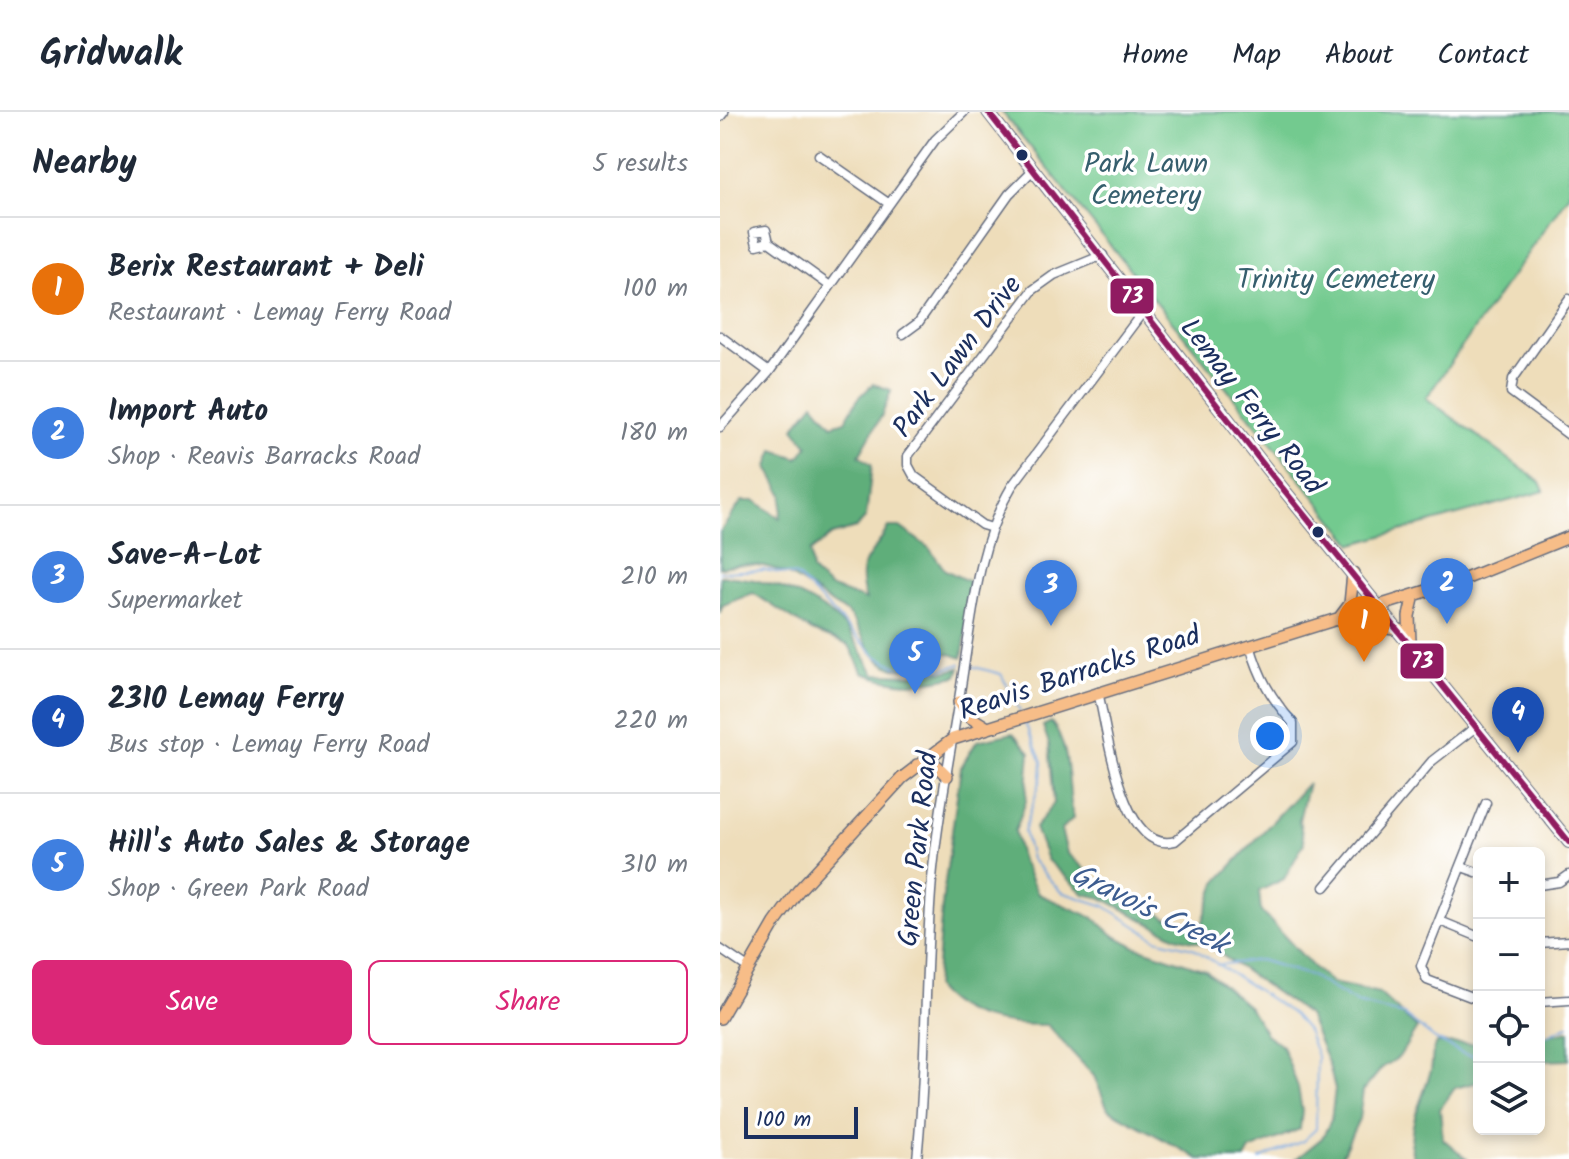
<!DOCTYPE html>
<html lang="en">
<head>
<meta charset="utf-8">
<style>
	:root { --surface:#fff; --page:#f6f6f7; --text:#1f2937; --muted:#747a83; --line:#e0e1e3; --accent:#db2777 }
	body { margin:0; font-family:Kalam,sans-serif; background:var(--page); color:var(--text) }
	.controls { position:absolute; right:24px; bottom:24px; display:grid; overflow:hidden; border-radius:12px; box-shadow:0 4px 12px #0003 }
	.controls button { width:72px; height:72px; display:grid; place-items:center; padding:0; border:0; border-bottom:2px solid var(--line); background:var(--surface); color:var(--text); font:40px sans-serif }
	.scale { position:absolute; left:24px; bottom:20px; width:114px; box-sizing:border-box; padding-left:8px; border:4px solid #1b2f5e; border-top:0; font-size:22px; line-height:28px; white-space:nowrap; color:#1b2f5e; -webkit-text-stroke:6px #fff; paint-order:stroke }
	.you { position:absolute; left:550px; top:624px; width:28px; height:28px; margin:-20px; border:6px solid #fff; border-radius:50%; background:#1a73e8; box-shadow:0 0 0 12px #1a73e833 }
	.badge { display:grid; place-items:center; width:52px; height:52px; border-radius:50%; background:var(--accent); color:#fff; font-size:26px; font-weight:700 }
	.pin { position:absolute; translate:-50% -66px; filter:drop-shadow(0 2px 4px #0008) }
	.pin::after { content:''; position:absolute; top:42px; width:28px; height:24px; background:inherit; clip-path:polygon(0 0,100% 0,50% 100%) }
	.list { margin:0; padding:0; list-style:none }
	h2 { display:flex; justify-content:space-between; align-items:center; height:104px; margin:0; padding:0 32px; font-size:34px }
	h2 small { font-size:26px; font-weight:400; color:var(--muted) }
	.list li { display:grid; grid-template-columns:52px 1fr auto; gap:24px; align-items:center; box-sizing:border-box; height:144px; padding:0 32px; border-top:2px solid var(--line) }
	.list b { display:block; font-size:30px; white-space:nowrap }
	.list p { margin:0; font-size:26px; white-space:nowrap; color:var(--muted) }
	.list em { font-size:26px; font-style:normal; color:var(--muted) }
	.actions { display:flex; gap:16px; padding:24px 32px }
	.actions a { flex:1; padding:18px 0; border:2px solid var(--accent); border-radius:12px; text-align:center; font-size:28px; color:var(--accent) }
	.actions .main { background:var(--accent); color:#fff }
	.icon { flex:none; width:44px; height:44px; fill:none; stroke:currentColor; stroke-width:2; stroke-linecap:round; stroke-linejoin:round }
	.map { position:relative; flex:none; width:849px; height:1047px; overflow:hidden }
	header { display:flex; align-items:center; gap:48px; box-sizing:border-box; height:112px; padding:0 40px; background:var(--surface); border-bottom:2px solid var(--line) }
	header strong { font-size:38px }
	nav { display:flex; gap:44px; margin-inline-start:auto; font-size:28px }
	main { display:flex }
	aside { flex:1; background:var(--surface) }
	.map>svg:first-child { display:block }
	.green { fill:#73ca8f; stroke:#477c76; stroke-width:2 }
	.forest { fill:#5eae7a; stroke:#3c6e6c; stroke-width:2 }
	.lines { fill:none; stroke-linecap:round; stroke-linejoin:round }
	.stream { stroke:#70a2db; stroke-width:2 }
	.minor-casing { stroke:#656c7e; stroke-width:11 }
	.major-casing { stroke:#656c7e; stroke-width:14 }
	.minor { stroke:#fff; stroke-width:8 }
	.major { stroke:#f7bd88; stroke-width:11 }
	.bus-1-casing { stroke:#fff; stroke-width:12 }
	.bus-1 { stroke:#901b61; stroke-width:6 }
	.bus-dot { fill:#1b2f5e; stroke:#fff; stroke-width:3 }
	.labels { text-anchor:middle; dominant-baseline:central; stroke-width:7; stroke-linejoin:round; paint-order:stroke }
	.park-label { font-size:28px; fill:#355e6d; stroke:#fff }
	.street-label { font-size:28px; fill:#1b2f5e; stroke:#fff }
	.water-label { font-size:30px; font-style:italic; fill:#3d5d90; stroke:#fff }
	.line-badge { stroke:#fff; stroke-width:3 }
	.badge-label { font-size:22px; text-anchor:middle; font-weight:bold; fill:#fff }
</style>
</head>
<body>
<header>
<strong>Gridwalk</strong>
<nav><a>Home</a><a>Map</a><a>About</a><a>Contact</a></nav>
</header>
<main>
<aside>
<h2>Nearby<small>5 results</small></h2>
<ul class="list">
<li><span class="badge" style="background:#e8710a">1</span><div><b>Berix Restaurant + Deli</b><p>Restaurant · Lemay Ferry Road</p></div><em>100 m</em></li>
<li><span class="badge" style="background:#3f7fe0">2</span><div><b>Import Auto</b><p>Shop · Reavis Barracks Road</p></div><em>180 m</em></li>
<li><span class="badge" style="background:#3f7fe0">3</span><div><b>Save-A-Lot</b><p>Supermarket</p></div><em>210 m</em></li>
<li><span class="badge" style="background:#1a4fb4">4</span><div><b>2310 Lemay Ferry</b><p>Bus stop · Lemay Ferry Road</p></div><em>220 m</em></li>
<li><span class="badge" style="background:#3f7fe0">5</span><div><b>Hill's Auto Sales &amp; Storage</b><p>Shop · Green Park Road</p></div><em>310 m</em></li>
</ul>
<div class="actions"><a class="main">Save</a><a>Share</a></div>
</aside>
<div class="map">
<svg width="849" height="1047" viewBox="0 0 849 1047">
	<rect width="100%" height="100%" fill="#fff"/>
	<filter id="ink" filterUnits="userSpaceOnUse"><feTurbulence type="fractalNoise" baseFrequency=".0125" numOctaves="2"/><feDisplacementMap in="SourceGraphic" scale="16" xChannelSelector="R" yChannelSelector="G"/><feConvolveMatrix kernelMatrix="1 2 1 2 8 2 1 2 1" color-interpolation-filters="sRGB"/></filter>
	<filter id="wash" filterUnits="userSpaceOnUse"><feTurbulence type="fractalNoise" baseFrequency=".006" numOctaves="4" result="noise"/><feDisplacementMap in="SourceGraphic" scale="32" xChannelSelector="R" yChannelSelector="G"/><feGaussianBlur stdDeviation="1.8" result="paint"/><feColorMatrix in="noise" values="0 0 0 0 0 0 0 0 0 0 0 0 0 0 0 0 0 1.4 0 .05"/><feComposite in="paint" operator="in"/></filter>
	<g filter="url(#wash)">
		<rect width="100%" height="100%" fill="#eeddba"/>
		<path class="green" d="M282,0H849V82L706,286L820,370L824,379L633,432Z"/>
		<path class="forest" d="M153,272L171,278L162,303L139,343L152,353L146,405L136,416L112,423L90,440L92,459L109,475L146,488C133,447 152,448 168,415H180L209,436L225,458L254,472L242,546L228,541C213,544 199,558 182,557C149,556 144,518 128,502C124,498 117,496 112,492C77,466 47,443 0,456V420L22,389H35L60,406L63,383L48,355L54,338L78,346L88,334L74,316L94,291L112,313L125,309L138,287Z
			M0,464C43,465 93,483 125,515C138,529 144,547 155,562L198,563L207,557L224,560L240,556L237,564C198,572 181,575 143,561L129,533L92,519L33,481L3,493L0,501Z
			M331,610C352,635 347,675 353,706L341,718L347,741L392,781L418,788L447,806L481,815L496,771L588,671L579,708L584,731L564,767L539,779L541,799L594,856L612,871L659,881L697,916L679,945L662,956L643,979L639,1007L620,1047H576L602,1026L611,1008L615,977L609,953L588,903L486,832L456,825L382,786L364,782L327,748L315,716L334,691L329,632L323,614Z
			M293,621L310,640L306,689L295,719L301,747L318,782L374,806L393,823L414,834L485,858L530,896L546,922L562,934L578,975L582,999L580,1017L530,1038L525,1047H479L388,997L374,964L327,913C287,913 242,909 215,876L223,784L241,655L257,629Z
			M849,919V948L819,949V925Z
			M716,931L759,932V970L735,976L720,997L723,1027L747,1047H693C686,1012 702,991 710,961C714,950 710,942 716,931Z"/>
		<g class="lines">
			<path class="stream" d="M0,460L44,458L77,464L156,544L178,555L216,559L241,552
				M247,553L281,562L300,599
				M304,609L322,650L321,667L304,719L311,747L341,780L385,794L436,827L473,836L573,902L587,918L597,944L596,1017L583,1029L540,1047
				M497,853L540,848L591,864L637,891L684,903L715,927L744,942L759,945
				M819,927L849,913"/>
		</g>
	</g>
	<g filter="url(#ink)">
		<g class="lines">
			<g class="minor-casing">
				<path id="minor" d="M0,5L4,0
					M99,43L168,91
					M49,130L37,133L34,120L46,118L49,130L110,174
					M849,187L793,267L791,280L849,323
					M183,222L198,211L289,82L314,57
					M0,224L49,260
					M0,315L49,260L215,28L244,0
					M272,416L262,413L194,364L188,353V344L313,178L334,163L383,143
					M378,580C387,615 401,744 455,729L573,630V611C551,586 539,565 530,533
					M742,755L759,761
					M819,773L839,770L849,763
					M605,775L712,649L757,614
					M720,809L759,825
					M819,831L849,829
					M0,837L28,856
					M759,888L707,868L701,854L766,691
					M819,890L849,888
					M197,1047C207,954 204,860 212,767C218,698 233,630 243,561C253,498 259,429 292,374L425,197"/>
			</g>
			<g class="major-casing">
				<path id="major" d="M268,0L547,357L849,730
					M618,508L630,492L633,461
					M623,509L680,518
					M690,530L689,504L694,483
					M239,590L250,605L266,615
					M197,653L217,654L227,664
					M0,906L55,811L78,779L182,666L233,627L745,467L849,425"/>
			</g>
			<use href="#minor" class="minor"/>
			<use href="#major" class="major"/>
			<g class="bus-1-casing">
				<path id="bus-1" d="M268,0L547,357L849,730"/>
			</g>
			<use href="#bus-1" class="bus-1"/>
		</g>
	</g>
	<g class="bus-dot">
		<circle cx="302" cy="43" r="7"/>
		<circle cx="598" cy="420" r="7"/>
	</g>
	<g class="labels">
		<g class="park-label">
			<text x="426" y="52">Park Lawn<tspan x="426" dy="32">Cemetery</tspan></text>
			<text x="616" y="168">Trinity Cemetery</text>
		</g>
		<g class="street-label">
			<text transform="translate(238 245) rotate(-53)">Park Lawn Drive</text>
			<text transform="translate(531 295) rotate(52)">Lemay Ferry Road</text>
			<text transform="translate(360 562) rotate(-18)">Reavis Barracks Road</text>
			<text transform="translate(199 737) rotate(-84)">Green Park Road</text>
		</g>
		<g class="water-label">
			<text transform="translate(429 798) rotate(26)">Gravois Creek</text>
		</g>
	</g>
	<g class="line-badge">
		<rect x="389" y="165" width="46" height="38" rx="8" fill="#901b61"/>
		<rect x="679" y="530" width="46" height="38" rx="8" fill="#901b61"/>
	</g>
	<g class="badge-label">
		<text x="412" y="191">73</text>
		<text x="702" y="556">73</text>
	</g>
</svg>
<div class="controls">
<button>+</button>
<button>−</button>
<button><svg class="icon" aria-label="locate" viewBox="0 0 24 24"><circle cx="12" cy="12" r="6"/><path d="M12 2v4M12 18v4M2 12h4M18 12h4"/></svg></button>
<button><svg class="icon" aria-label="layers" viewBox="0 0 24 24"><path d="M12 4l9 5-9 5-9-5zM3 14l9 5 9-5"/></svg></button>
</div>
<div class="scale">100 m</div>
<div class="you"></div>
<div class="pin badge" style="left:644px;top:550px;background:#e8710a">1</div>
<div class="pin badge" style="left:727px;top:512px;background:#3f7fe0">2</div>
<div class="pin badge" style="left:331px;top:514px;background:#3f7fe0">3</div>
<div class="pin badge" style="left:798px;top:641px;background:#1a4fb4">4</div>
<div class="pin badge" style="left:195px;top:582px;background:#3f7fe0">5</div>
</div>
</main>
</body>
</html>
